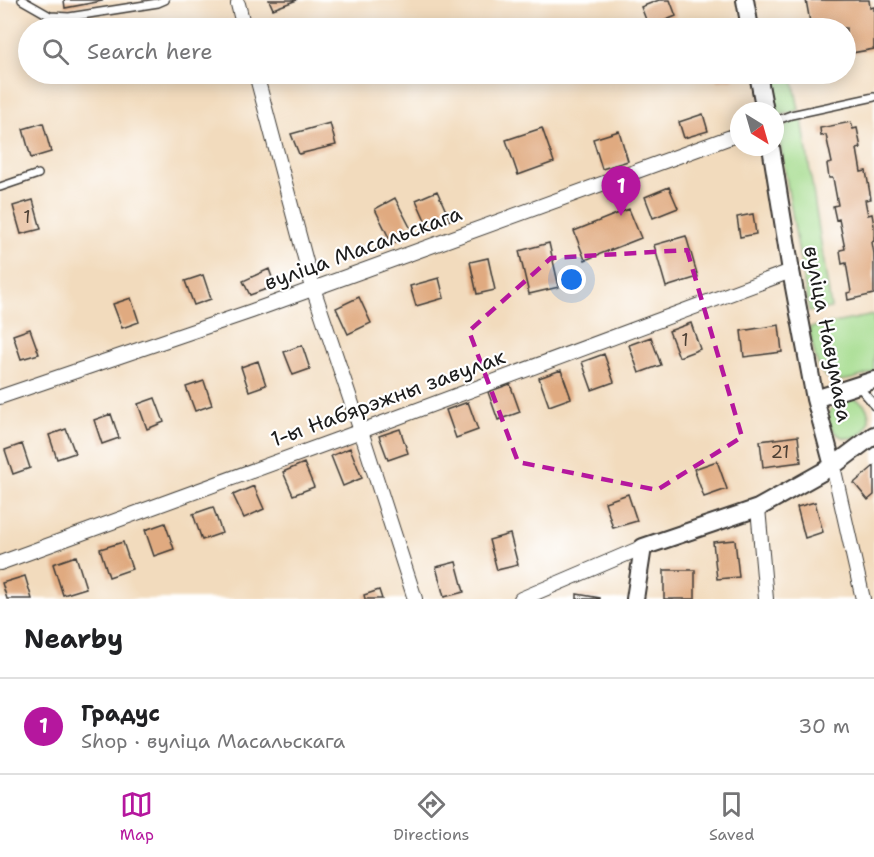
<!DOCTYPE html>
<html lang="en">
<head>
<meta charset="utf-8">
<style>
	:root { --surface:#fff; --page:#f6f6f6; --text:#202124; --muted:#757577; --line:#e0e0e0; --accent:#b5179e }
	body { margin:0; font-family:"Shantell Sans",sans-serif; background:var(--page); color:var(--text) }
	.compass { position:absolute; left:730px; top:102px; width:54px; height:54px; border-radius:50%; background:var(--surface); box-shadow:0 3px 15px #0003; rotate:143deg }
	.you { position:absolute; left:572px; top:280px; width:21px; height:21px; margin:-15px; border:4px solid #fff; border-radius:50%; background:#1a73e8; box-shadow:0 0 0 9px #1a73e833 }
	.badge { display:grid; place-items:center; width:39px; height:39px; border-radius:50%; background:var(--accent); color:#fff; font-size:20px; font-weight:700 }
	.pin { position:absolute; translate:-50% -50px; filter:drop-shadow(0 2px 3px #0008) }
	.pin::after { content:''; position:absolute; top:32px; width:21px; height:18px; background:inherit; clip-path:polygon(0 0,100% 0,50% 100%) }
	.list { margin:0; padding:0; list-style:none }
	h2 { display:flex; justify-content:space-between; align-items:center; height:78px; margin:0; padding:0 24px; font-size:26px }
	h2 small { font-size:20px; font-weight:400; color:var(--muted) }
	.list li { display:grid; grid-template-columns:39px 1fr auto; gap:18px; align-items:center; box-sizing:border-box; height:96px; padding:0 24px; border-top:2px solid var(--line) }
	.list b { display:block; font-size:22px; white-space:nowrap }
	.list p { margin:0; font-size:20px; white-space:nowrap; color:var(--muted) }
	.list em { font-size:20px; font-style:normal; color:var(--muted) }
	.icon { flex:none; width:33px; height:33px; fill:none; stroke:currentColor; stroke-width:2; stroke-linecap:round; stroke-linejoin:round }
	.map { position:relative; flex:none; width:874px; height:599px; overflow:hidden }
	.search { position:absolute; background:var(--surface); box-shadow:0 3px 15px #0003; left:18px; right:18px; top:18px; height:66px; display:flex; align-items:center; gap:15px; box-sizing:border-box; padding:0 21px; border-radius:33px; color:var(--muted); font-size:22px }
	.sheet { height:174px; background:var(--surface) }
	nav { display:flex; justify-content:space-around; align-items:center; box-sizing:border-box; height:84px; border-top:2px solid var(--line); background:var(--surface); font-size:16px; color:var(--muted) }
	nav a { display:grid; justify-items:center; gap:3px }
	nav .on { color:var(--accent) }
	.map>svg:first-child { display:block }
	.green { fill:#a5dc8e; stroke:#607c55; stroke-width:1.5 }
	.building { fill:#e0aa80 }
	.lines { fill:none; stroke-linecap:round; stroke-linejoin:round }
	.service-casing { stroke:#3c3934; stroke-width:10 }
	.minor-casing { stroke:#3c3934; stroke-width:16 }
	.tertiary-casing { stroke:#3c3934; stroke-width:20 }
	.service { stroke:#fff; stroke-width:7 }
	.minor { stroke:#fff; stroke-width:14 }
	.tertiary { stroke:#fff; stroke-width:16 }
	.marked { fill:none; stroke:#b5179e; stroke-width:4.5; stroke-dasharray:12 8; stroke-linejoin:round }
	.labels { text-anchor:middle; dominant-baseline:central; stroke-width:4.5; stroke-linejoin:round; paint-order:stroke }
	.number-label { font-size:18px; fill:#4d4035 }
	.street-label { font-size:21px; fill:#1c1c1c; stroke:#fff }
</style>
</head>
<body>
<div class="map">
<svg width="874" height="599" viewBox="0 0 874 599">
	<rect width="100%" height="100%" fill="#fff"/>
	<filter id="ink" filterUnits="userSpaceOnUse"><feTurbulence type="fractalNoise" baseFrequency=".0167" numOctaves="2"/><feDisplacementMap in="SourceGraphic" scale="12" xChannelSelector="R" yChannelSelector="G"/><feConvolveMatrix kernelMatrix="1 2 1 2 8 2 1 2 1" color-interpolation-filters="sRGB"/></filter>
	<filter id="wash" filterUnits="userSpaceOnUse"><feTurbulence type="fractalNoise" baseFrequency=".008" numOctaves="4" result="noise"/><feDisplacementMap in="SourceGraphic" scale="24" xChannelSelector="R" yChannelSelector="G"/><feGaussianBlur stdDeviation="1.35" result="paint"/><feColorMatrix in="noise" values="0 0 0 0 0 0 0 0 0 0 0 0 0 0 0 0 0 1.4 0 .05"/><feComposite in="paint" operator="in"/></filter>
	<g filter="url(#wash)">
		<rect width="100%" height="100%" fill="#f2dbbd"/>
		<path class="green" d="M789,74H792L799,110L782,115C771,109 771,98 769,87L782,75Z
			M802,119L831,308L809,312L779,137C784,126 789,120 802,119Z
			M874,315V372C820,392 819,377 809,328Z
			M829 418a20 20 0 1 1 40 0a20 20 0 1 1-40 0Z"/>
		<g id="blocks">
			<path class="building" d="M64,0H101L102,1L65,8Z
				M269,0H297L273,9Z
				M659,0H670L676,16L649,27L641,7Z
				M806,0H869L870,8L874,7V49L846,54V28H811Z
				M716,74H733L734,79L717,81Z
				M703,114L708,131L684,138L679,122Z
				M851,122L853,129L857,128L861,148L857,149L861,172L866,171L871,199L865,200L868,215L872,214L874,225V241L872,242L874,254V294L848,300L847,293L851,292L846,263L842,264L840,250L845,249L839,219L836,220L833,206L838,205L833,178H829L827,164L832,163L826,135L821,136L820,128Z
				M43,123L51,152L31,158L23,129Z
				M330,123L336,145L299,154L291,134Z
				M542,128L554,162L518,175L506,140Z
				M619,131L628,161L602,169L593,139Z
				M669,187L678,208L653,218L645,197Z
				M437,191L450,220L429,229L416,200Z
				M395,198L413,233L392,244L375,209Z
				M33,200L41,229L21,234L13,206Z
				M629,209L641,238L585,260L574,231Z
				M753,214L756,234L740,237L737,217Z
				M686,236L698,277L666,287L654,245Z
				M549,243L559,287L529,294L519,251Z
				M488,258L495,290L477,294L470,262Z
				M269,269L275,286L250,295L243,281Z
				M203,275L211,299L194,305L185,281Z
				M439,278L444,298L416,306L410,286Z
				M359,297L371,323L348,334L336,308Z
				M131,298L139,322L122,328L113,304Z
				M691,323L700,349L679,357L669,331Z
				M779,325L782,352L744,357L741,331Z
				M30,329L39,354L21,359L13,335Z
				M651,337L661,365L639,373L629,345Z
				M302,345L310,369L293,375L284,352Z
				M604,354L614,382L592,390L582,362Z
				M258,361L266,385L249,391L241,367Z
				M561,370L571,398L549,406L539,378Z
				M204,381L212,405L195,411L186,387Z
				M510,384L520,412L498,420L488,392Z
				M155,398L164,422L147,429L138,404Z
				M468,402L478,430L456,438L446,410Z
				M111,414L119,438L102,444L94,420Z
				M66,429L75,453L57,459L49,435Z
				M400,429L408,453L388,460L379,436Z
				M798,436L801,462L763,467L760,441Z
				M22,444L30,468L13,474L5,450Z
				M350,448L362,478L343,486L331,456Z
				M717,461L727,489L704,497L694,469Z
				M304,463L314,487L293,495L283,472Z
				M874,466V495L868,500L854,483Z
				M254,486L264,509L244,518L233,495Z
				M628,494L637,521L613,528L605,502Z
				M815,502L823,532L805,538L797,507Z
				M213,507L222,533L202,540L193,514Z
				M165,523L174,549L154,556L145,530Z
				M510,534L518,565L497,570L489,540Z
				M735,540L739,577L717,579L713,542Z
				M123,542L132,569L109,577L100,549Z
				M76,556L86,588L63,595L53,564Z
				M456,562L464,592L444,597L436,567Z
				M664,570H695V599H664Z
				M25,576L32,599H7L2,583Z
				M379,590L382,599H365L364,595Z
				M577,594L600,598V599H577Z"/>
		</g>
	</g>
	<g filter="url(#ink)">
		<use href="#blocks" fill-opacity="0" stroke="#3c3934" stroke-width="1.5"/>
		<g class="lines">
			<g class="service-casing">
				<path id="service" d="M22,0L50,16L69,17L158,3L165,0
					M775,121L791,115L874,97
					M0,187L38,174
					M859,387L871,401L874,406"/>
			</g>
			<g class="minor-casing">
				<path id="minor" d="M238,4L244,28
					M256,74L313,288L361,431L415,599
					M0,397L252,311L739,134
					M833,466L863,599
					M758,508L766,599
					M0,563L361,431L791,271
					M521,599L643,547"/>
			</g>
			<g class="tertiary-casing">
				<path id="tertiary" d="M745,0L750,28
					M758,74L765,111
					M771,147L791,271L815,399L833,466
					M815,399L874,380
					M635,599L643,547L758,508L833,466L874,435"/>
			</g>
			<use href="#service" class="service"/>
			<use href="#minor" class="minor"/>
			<use href="#tertiary" class="tertiary"/>
		</g>
	</g>
	<path class="marked" d="M687,250L742,437L657,490L518,462L469,331L551,258Z"/>
	<g class="labels">
		<g class="number-label">
			<text x="27" y="217">1</text>
			<text x="685" y="340">1</text>
			<text x="780" y="452">21</text>
		</g>
		<g class="street-label">
			<text transform="translate(363 248) rotate(-20)">вуліца Масальскага</text>
			<text transform="translate(828 334) rotate(79)">вуліца Навумава</text>
			<text transform="translate(388 398) rotate(-20)">1-ы Набярэжны завулак</text>
		</g>
	</g>
</svg>
<svg class="compass" viewBox="-18 -18 36 36"><path d="M0-13l5 13h-10z" fill="#e53935"/><path d="M0 13l5-13h-10z" fill="#757577"/></svg>
<div class="you"></div>
<div class="pin badge" style="left:621px;top:216px">1</div>
<div class="search"><svg class="icon" aria-label="search" viewBox="0 0 24 24"><circle cx="10" cy="10" r="6"/><path d="M15 15l6 6"/></svg>Search here</div>
</div>
<section class="sheet">
<h2>Nearby<small></small></h2>
<ul class="list">
<li><span class="badge">1</span><div><b>Градус</b><p>Shop · вуліца Масальскага</p></div><em>30 m</em></li>
</ul>
</section>
<nav>
<a class="on"><svg class="icon" aria-label="map" viewBox="0 0 24 24"><path d="M3 6l6-2 6 2 6-2v14l-6 2-6-2-6 2zM9 4v14M15 6v14"/></svg>Map</a>
<a><svg class="icon" aria-label="directions" viewBox="0 0 24 24"><path d="M12 3l9 9-9 9-9-9zM9 14v-3h6M13 9l2 2-2 2"/></svg>Directions</a>
<a><svg class="icon" aria-label="saved" viewBox="0 0 24 24"><path d="M7 4h10v16l-5-4-5 4z"/></svg>Saved</a>
</nav>
</body>
</html>
